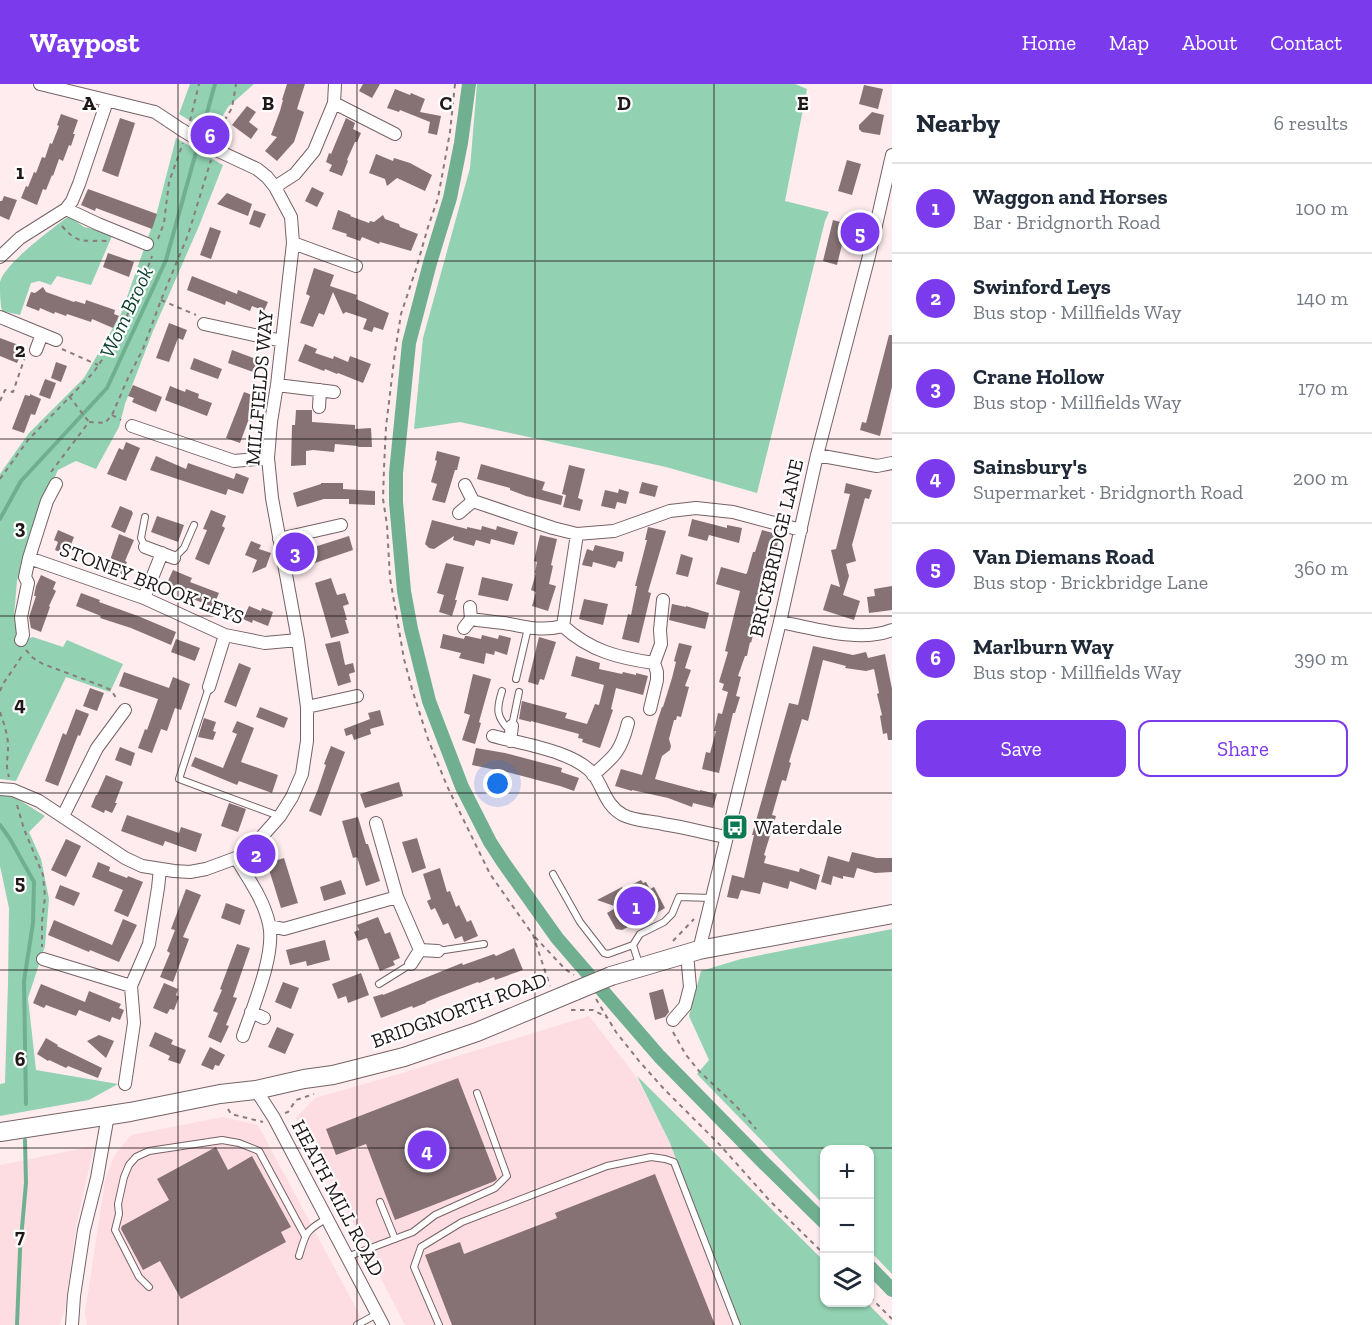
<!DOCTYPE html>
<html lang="en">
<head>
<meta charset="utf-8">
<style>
	:root { --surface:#fff; --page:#f6f6f7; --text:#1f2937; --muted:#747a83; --line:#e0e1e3; --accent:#7c3aed }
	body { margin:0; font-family:"Zilla Slab",serif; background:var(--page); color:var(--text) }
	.controls { position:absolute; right:18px; bottom:18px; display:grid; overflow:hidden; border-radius:12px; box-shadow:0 2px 4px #0004 }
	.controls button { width:54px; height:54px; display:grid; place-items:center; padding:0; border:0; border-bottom:2px solid var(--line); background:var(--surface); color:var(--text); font:30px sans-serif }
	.you { position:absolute; left:498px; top:700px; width:21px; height:21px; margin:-15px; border:4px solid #fff; border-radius:50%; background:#1a73e8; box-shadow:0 0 0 9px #1a73e833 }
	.badge { display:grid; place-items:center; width:39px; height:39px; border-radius:50%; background:var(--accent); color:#fff; font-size:20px; font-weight:700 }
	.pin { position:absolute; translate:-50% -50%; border:3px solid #fff; box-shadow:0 2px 6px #0006 }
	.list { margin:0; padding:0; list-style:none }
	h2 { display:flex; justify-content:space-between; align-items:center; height:78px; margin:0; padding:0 24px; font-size:26px }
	h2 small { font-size:20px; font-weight:400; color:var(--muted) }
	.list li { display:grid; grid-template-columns:39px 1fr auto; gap:18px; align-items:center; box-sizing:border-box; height:90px; padding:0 24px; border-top:2px solid var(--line) }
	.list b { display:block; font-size:22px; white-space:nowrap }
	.list p { margin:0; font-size:20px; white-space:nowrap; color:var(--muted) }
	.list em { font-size:20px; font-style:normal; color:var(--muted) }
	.actions { display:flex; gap:12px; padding:18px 24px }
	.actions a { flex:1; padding:14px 0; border:2px solid var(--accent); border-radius:12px; text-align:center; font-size:21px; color:var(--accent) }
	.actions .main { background:var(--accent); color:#fff }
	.icon { flex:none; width:33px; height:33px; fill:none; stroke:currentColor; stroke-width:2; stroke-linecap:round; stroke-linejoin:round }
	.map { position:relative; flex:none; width:892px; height:1241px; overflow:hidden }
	header { display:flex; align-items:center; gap:36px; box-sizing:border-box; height:84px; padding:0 30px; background:var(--accent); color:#fff }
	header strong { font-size:28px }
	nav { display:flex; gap:33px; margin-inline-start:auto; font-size:21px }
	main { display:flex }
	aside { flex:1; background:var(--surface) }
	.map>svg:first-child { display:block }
	.built { fill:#fddde2 }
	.green { fill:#92d1b2 }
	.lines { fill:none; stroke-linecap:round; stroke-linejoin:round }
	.stream { stroke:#70b091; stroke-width:4 }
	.canal { stroke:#70b091; stroke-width:14 }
	.building { fill:#867275 }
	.lane-casing { stroke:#766265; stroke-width:8 }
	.street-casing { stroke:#766265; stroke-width:14 }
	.secondary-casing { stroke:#766265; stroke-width:20 }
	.path { stroke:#897b7d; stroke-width:2; stroke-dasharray:4.5 4.5; stroke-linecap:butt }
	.lane { stroke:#fff; stroke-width:6 }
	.street { stroke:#fff; stroke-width:12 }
	.secondary { stroke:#fff; stroke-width:18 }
	.street-bridge-casing { stroke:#766265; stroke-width:14; stroke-linecap:butt }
	.secondary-bridge-casing { stroke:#766265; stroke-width:20; stroke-linecap:butt }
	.street-bridge { stroke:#fff; stroke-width:12 }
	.secondary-bridge { stroke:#fff; stroke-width:18 }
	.grid { fill:none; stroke:#1f1718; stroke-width:1.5; stroke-opacity:0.55 }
	.labels { text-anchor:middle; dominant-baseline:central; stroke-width:4.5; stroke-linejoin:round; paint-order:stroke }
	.street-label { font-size:20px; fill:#1f1718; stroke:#fff }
	.poi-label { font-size:20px; fill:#1f1718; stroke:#fff; text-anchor:start }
	.water-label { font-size:21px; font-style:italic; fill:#083f2a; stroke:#fff }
	.grid-label { font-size:20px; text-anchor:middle; font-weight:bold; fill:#1f1718; stroke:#fff; stroke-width:4.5; stroke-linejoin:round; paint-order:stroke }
</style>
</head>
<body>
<header>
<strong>Waypost</strong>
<nav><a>Home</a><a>Map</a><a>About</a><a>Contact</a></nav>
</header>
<main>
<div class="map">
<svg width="892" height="1241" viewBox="0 0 892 1241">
	<rect width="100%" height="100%" fill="#ffecef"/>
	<path class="built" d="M589,932L636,992L670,1058L739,1241H405L374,1181L361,1152L296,1034L315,1014L399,990Z
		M223,1033L258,1041L365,1241H87L85,1229L105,1096L114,1072L131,1051Z
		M94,1062L76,1142L65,1226L59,1241H0V1081Z"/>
	<path class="green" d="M190,0H254L228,23L212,50L179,30Z
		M477,0H795L807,5L785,117L829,128L825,137L757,409L666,383L460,338L414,345L423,254L470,84Z
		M176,54L223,81L199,142L153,247L125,320L119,343L96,385L76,377L58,386L32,444L17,497L14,532L20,557L33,553L63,563L67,556L123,580L110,608L66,593L16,697L0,695V390L29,349L84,294L121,230L157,128Z
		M69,132L84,143L98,146L112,152L91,201L57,192L51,201L39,197L31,199L20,231L2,227C0,219 0,206 0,198C4,180 53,144 69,132Z
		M0,709H8L45,732L29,748L41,775L49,815L45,862L28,914L36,986L118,1000L89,1016L0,1032V1000L5,999L8,899L9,824L0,782Z
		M892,845V1190L870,1167V1066H824V1121L697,990L709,976L689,932L701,887L741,875Z
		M637,992L824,1177V1218L867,1219L889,1241H739L670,1059Z"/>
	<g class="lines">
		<path class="stream" d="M0,435L21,397L107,304L166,176L215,0
			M0,741L10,755L34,798L33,839L24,897L26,1020
			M17,1241L20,1166L26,1099L25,1056"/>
		<path class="canal" d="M469,0L461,59L450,114L430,179L409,259L396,389V418L404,507L411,545L429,617L462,703L490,758L503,778L557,854L659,972L764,1079L824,1138
			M870,1183L892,1206"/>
	</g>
	<path class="building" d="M287,0H305L297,25L304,28L294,58L277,77L265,67L277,53L271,51L280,27L283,16H282Z
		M363,0H380L372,14L359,7Z
		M864,1L883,5L878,25L859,20Z
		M395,5L410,11L411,9L425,15L420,28L441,32L437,51L428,49L430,38L400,26L399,28L387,24Z
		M247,22L256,28L249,38L258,45L251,55L232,41Z
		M872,28L884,31L880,51L862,48L859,45V41Z
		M61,30L78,36L73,50H75L71,62L69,61L63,77L59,75L53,92L52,91L46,106L43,105L37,121L21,114L26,102L28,103L34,88L36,89L42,73L45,74L50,59L52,60L59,42L57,41Z
		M120,34L135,39L118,93L102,87Z
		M346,34L355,39L353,45L361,49L357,58H355L347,76L348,77L342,92L329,87L332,81L326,78L329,69L331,70Z
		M376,70L393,77L394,74L410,79L432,91L425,107L397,94L387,102L385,95L369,89Z
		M847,76L861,80L852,111L838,107Z
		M312,103L324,109L317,123L305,117Z
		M88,105L157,130L152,145L96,124L95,127L81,121Z
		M227,109L252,120L248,132L217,120Z
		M4,112L17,116L9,136L0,132V117H2Z
		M254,126L266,130L260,144L249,140Z
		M338,126L351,131L350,132L369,139L370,137L374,138L383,131L385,135L399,140L400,143L418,150L411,167L380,158L379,160L362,153L360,157L346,152L347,150L332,145Z
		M833,136L847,140L837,181L823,177Z
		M210,143L221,147L211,175L200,171Z
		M108,169L134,178L129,193L103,183Z
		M314,184L334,191L330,202L357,211L356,215L389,229L383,246L374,243L372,248L363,245L367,235L346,228L343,230L333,208L324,231L319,229L313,243L300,239L310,212L306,210Z
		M192,192L237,210L238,206L268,218L264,227L252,222L250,227L226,217L225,221L187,206Z
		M43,203L46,208L74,218L75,217L85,220L86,216L115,226L114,230L119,232L113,244L92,235L91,238L67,230L66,232L55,228L54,230L40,224L39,227L26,222L31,208L35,209Z
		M169,239L187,246L183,256L178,254L169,278L156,274Z
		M889,251H892V303L880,352L860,346L862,338L866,339Z
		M0,254L24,263L17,279L0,272Z
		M305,260L317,265L315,269L333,275L334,272L348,278L350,272L371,280L363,299L338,289L337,290L325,285L324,287L298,277Z
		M232,266L261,277L256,289L228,279Z
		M194,274L222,285L218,295L190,285Z
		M56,278L67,282L61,298L51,294Z
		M45,295L56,299L50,315L39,311Z
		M133,301L162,313L156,328L132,318L134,314L128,312Z
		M170,302L185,308L186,305L199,310L198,314L212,319L207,332L165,316Z
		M244,308L257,313L240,359L226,354Z
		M30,310L41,315L35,331L31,330L24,349L12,345L25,311L30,312Z
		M296,326H312V338L355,341V345L371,344L372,363H358V362L335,360L334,368L313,366L306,367V381L291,382L292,341H295Z
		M126,358L140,364L126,397L107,390L119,364L123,366Z
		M437,367L460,373L457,386H455L445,419L432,416L437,400L431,398L437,377L435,376Z
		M156,372L186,385L188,379L234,395L236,389L249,394L243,410L228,405L226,411L150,386Z
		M481,380L545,398L542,406L563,412L561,421L526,412L510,406V404L477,395Z
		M569,381L585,385L578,414L583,416L580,427L563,423L566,411L562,410Z
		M642,398L658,402L655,413L639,409Z
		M321,399H343V405L375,407V421L349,420V415H324L297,423L293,409L321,400Z
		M846,399L872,406L869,415L865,414L852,461L856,477L846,480L849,492L843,511L860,517L854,536L823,526L831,500L840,503L831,466L836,465L850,410L844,409Z
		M619,405L629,408L626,420L617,418L615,425L601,422L605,406L618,409Z
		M120,422L132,427V428L133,429L125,449L111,443Z
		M211,426L226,432L222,442L225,444L209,481L195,475L207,446L203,445Z
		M157,432L184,441L178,458L151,448Z
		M692,435L727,444V441L742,444L739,459L709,451L707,457L688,452Z
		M432,436L467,445V443L481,446L482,442L496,446L497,442L518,448L514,461L491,455L490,460L476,456L474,462L453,456L454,452L434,465L429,464L425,460Z
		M648,443L666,447L648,508L651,509L639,559L622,555L628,530L631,531L637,502H635L647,456H645Z
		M58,446L74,453L67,471L55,466L58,458L54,456Z
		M762,446L780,451L775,469L772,468L765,494L761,509L763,510L757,528H759L751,559L750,558L747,572H745L738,592L741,593L736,612L740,613L735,629H733L719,689L702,685L706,668L710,669L716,647H714L718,629L722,630L728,608L722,606L724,600L719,598L728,568L725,567L740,507L716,500L721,483L746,490L747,489L753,468H755Z
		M119,450L134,456L125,477L127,478L122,490L107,485Z
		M540,451L557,455L551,481L553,482L549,500L556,502L548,527L532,522L536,508L531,506L536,489H535L537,478L534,477Z
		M349,452L353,466L312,480L308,465Z
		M251,457L261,461L259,465L271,469L266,483L252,489L257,476L245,471Z
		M595,461L624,468L622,478L618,477L615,484L593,478L592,483L582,481L587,465L593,467Z
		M681,470L693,474L688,493L676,490Z
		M446,479L464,483L455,516H457L452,532L439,528L444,511L437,509Z
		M173,486L192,494L190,498L219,509L213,523L193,515L195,511L167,499Z
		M41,491L56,498L53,505L56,507L49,522L50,523L41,548L31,544L29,533L36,512H34L36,502Z
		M482,493L513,500L508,517L478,511Z
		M331,494L337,511L345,509L349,520L343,522L347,536H345L349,549L331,554L315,499Z
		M892,502V526L869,529L867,513L875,512L874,505Z
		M81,509L100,516L99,518L138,532L176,548L171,561L131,544L100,534L101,532L76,522Z
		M584,515L608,520L603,541L579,535Z
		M672,520L686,523V522L709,529L705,545L669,536Z
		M249,522L261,527L262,524L273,528L268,542L253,536L252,539L243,535Z
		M443,550L464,555L465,552H467L481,555L482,551L498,555L499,551L511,554L507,571L495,567L494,571L486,569L484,580L459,574L461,569L440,564Z
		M539,553L556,558L544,596L540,595L538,601L528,598Z
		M176,555L200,564L195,577L171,568Z
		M340,557L345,581L353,579L355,588L349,590L351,598L338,602L325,560Z
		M679,559L692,562L685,584L691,586L685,602L689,603L681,633L677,632L676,636H674L669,655L671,662L670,666L662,672L655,695L700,707V706L717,710L713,724L693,719L692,723L668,714L632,706V707L615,702L621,685L642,691L658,635L662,623H663L672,594L676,578L674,577Z
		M813,562L853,571L866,568L868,574L885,570L892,605V656H888L887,649L883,650L880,632L882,631L877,610L879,609L874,585L866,587L845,584L846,582L823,576L808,637L802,635L789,678L791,679L786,697L782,696L772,731L776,732L764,771L766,772L764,779L799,788L800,784L820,791L816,806L790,797L788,805L763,798L760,810L741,806L738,815L727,813L732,791L744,794L754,751H752L789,619L798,621Z
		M576,572L600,579L599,585L622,590L623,588L636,591V589L648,592L643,611L616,604L611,625L613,626L600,664L582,658L583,655L578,654L579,650L531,637V638L519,635L522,617L567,629L565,634L587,640L595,620L599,621L604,601L571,592Z
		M239,579L251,584L236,623L224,618Z
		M124,588L169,604L173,593L190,600L181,626L175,624L167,647L161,645L152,669L138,664L145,645L147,646L158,615L119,602Z
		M473,590L491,595L479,638L481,639L475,660L462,656L470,631L464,629Z
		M90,604L104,609L97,627L83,622Z
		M260,623L288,634L284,644L256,633Z
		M76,625L89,630L80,652L78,651L58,702L45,697L63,649L66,651Z
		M380,626L384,641L370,645L371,650L354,656L352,650L346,652L344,645L370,635L368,629Z
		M204,634L216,638L213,647L216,648L213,656L198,653Z
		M237,637L254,644L241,678L278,691L272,709L239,697L237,701L191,682L195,673L223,684L237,650L232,648Z
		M331,662L345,668L321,732L309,727L318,705L326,681L324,680Z
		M120,663L135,669L131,682L115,676Z
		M476,664L505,669L562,684L561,688L579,694L574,707L560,702L496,685V686L472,681Z
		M106,691L123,698L115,719H117L112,729L105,726L104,729L91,723L96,711H97Z
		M399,698L403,712L365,724L360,710Z
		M229,719L246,725L238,748L221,742Z
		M127,731L179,749L181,743L202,750L196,768L165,757L163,762L121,747Z
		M358,733L366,760H368L380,797L366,802L357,773L353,774L342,737Z
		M417,754L426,784L412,789L402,758Z
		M66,755L81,762L66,793L51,786Z
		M852,768L877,774H892V788L875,789L857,784L854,794L843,792V795L833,792L831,801L821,798L828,772L849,778Z
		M284,774L298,819L281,824L267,779Z
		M98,778L110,783L109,787L127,794L128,792L143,798L128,833L114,827L123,806L92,793Z
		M440,784L447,808L450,807L456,823L459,821L467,838L471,836L478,852L464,858L462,852L455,855L448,839L443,841L435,824L431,826L427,817L431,815L423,790Z
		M341,796L346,810L324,817L320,803Z
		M641,796L643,799L646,798L650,805L654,803L665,824L655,830L653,826L636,835L638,838L622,846L616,845L607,829L617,823L597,816L622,803L623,805Z
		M60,801L80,809L74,822L55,814Z
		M186,805L201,811L183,853L189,855L173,898L160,893L170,869L167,867L175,846L171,845Z
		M226,819L245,826L240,841L221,834Z
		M378,833L385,850L390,848L400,874L393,877L395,881L380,887L367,854L358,857L354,848L359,846L357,841Z
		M123,835L137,841L119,878L90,866L89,868L48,851L54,836L112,861Z
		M325,856L330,876L307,882L306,877L290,881L286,866Z
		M237,860L250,864L233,913L237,914L226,941L229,942L221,959L208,953L218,929L213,927L222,906L220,905Z
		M514,864L523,886L495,896L494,893L479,899L478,898L441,912L426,918V919L413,924L412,922L381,934L373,913L383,910V911L462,879L463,881L494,870L496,872Z
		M361,889L369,911L348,919L346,912L338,915L332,900Z
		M283,898L299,904L291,925L275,918Z
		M164,899L178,905L176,911L179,913L174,926L170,925L167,930L153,924Z
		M41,900L85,918L89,907L121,920L119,924L124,926L120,936L112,933L110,938L79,926L76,932L46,921L44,924L33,919Z
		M663,905L669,928L665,933L655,936L649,909Z
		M277,943L294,950L285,970L268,963Z
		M155,948L173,956L171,960L186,966L180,980L168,976L170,972L149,962Z
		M99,951L114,957L106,974L87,957Z
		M46,954L58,961L57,962L102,984L98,994L68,982L66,984L49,976L48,977L37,970Z
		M210,963L225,971L219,982L215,981L213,986L201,981Z
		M458,994L497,1095L495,1097L395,1136L366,1060L336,1071L326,1045Z
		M216,1063L228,1086L252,1072L291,1143L281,1148L286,1158L181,1215L160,1177L143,1186L121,1145L122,1142L169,1116L157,1095Z
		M655,1090L715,1241H452L425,1171L460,1158L464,1170L557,1134L555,1129Z"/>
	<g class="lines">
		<g class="lane-casing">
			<path id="lane" d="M145,433L141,454L145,463
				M174,474L184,464L194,441
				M516,595L528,544
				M209,603L179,695L279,732
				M502,607C496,626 496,633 511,648
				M512,642L519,608
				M553,790L580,838L604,869L608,870L633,861L639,880
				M633,861L640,850L664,838L672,830L679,813L711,814
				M438,867L484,860
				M379,900L411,880
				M380,1118L395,1155
				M299,1172C306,1149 305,1147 326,1135
				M347,1173L413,1148L435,1131L495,1104L507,1092L477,1009
				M149,1203L139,1193L115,1146L119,1130L118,1120L124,1093L129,1081L136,1073L149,1067L222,1056L239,1059L259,1067L305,1152
				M357,1241L377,1230
				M439,1241L414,1183L421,1163L462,1138L607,1082L651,1073L665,1075L674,1078L737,1241"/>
		</g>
		<g class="street-casing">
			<path id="street" d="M40,0L155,28L182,46
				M334,19L395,50
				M275,103L295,90L314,67L334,19L335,0
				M66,125L98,140L147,160
				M293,159L356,182
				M0,173L20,154L66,125L72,117L79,100L107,17
				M0,233L56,256
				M204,240L282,257
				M36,266L42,250
				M277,301L334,308
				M319,323L320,306
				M132,342L234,377L268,374
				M817,371L877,382L892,379
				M473,417L553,444L577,450L614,447L670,427L696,424L733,428L801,446
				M459,429L473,417L465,401
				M279,455L341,441
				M145,463L174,474
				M29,474L144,514L225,551L265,559L298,556
				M144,514L162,469
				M471,535C484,537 497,538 510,540C528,544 545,547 563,542L577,450
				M780,538C815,544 858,559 892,546
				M563,542C590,567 619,574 654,579
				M464,544L471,535L470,523
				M21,556L23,551L21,533L28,499L25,493L29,474L47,417L56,400
				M209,603L225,551
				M307,623L357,612
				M650,625L657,596V588L654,579L661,560L660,546L663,516
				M493,652C522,660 575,667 594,691C604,705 606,722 623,731C635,737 651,737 663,740C684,743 705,749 726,753
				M510,657L512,642
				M593,691C615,672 621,667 628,639
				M0,705L13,706L39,717L125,774L142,782L174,787L190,788L206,785L236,774L257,758L280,732L292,713L302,690L307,657V623L298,556L272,414L268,374L271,338L277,301L293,159L291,133L275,103L267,93L257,85L210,63
				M63,732L97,664L125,626
				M376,739L397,813L420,866
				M236,774C248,794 264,816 269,840C276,869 253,923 243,952
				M270,842L284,845L397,813
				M699,866L780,538L817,371L869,172L892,71
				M43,875L131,902
				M411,880L420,866L438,867
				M251,928L264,934
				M673,936L685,922L690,903L687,870
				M125,1000L134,939L131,902L149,860L158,804L160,785
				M256,1006L274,1034L383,1241
				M72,1241L74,1212L84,1146L97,1094L108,1031"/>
		</g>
		<g class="secondary-casing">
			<path id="secondary" d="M611,892L699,866L892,830
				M0,1048L130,1028L220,1010L256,1006L304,995L333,991L404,973L477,948L575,907"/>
		</g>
		<path class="path" d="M455,0L450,48L438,114L428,143L416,185L401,230L395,268L386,343L384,384L383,415L387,441L390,494L404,575L412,605L428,655L447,702L490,790L533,851L550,902
			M190,37L199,0
			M215,52L232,24L236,0
			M62,142C78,161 84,156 107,157
			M158,155L164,139L169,98L183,59
			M161,216L196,231
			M62,265L98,281
			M69,312L89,338
			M0,317L5,306L13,308L25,273
			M112,331L121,336
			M51,388L89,338L105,339L112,331L128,294L143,265L161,216L188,151L211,76
			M0,395L28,356L93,289C118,254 138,212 152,172
			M26,566L33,574L43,580L102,602L111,606L118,617
			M0,607L3,600L24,569
			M0,628C4,640 8,650 8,663C8,676 5,679 9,693
			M17,721L24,745L43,791L45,813L42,836V863
			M535,853L565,885L574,891
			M673,857L694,835
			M596,915L616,948L639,977L664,1005L719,1060L770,1117L824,1170
			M571,926H593L608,934
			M673,948L686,971L699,987L736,1022L756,1045
			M228,1025L231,1030L263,1038
			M285,1029L288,1028L296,1016L314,1010
			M870,1213L892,1235"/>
		<use href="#lane" class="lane"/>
		<use href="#street" class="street"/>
		<use href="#secondary" class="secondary"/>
		<g class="street-bridge-casing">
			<path id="street-bridge" d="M182,46L210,63"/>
		</g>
		<g class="secondary-bridge-casing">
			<path id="secondary-bridge" d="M575,907L611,892"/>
		</g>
		<use href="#street-bridge" class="street-bridge"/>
		<use href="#secondary-bridge" class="secondary-bridge"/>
	</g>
	<path class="grid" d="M178,0V1241M357,0V1241M535,0V1241M714,0V1241M0,177H892M0,355H892M0,532H892M0,709H892M0,886H892M0,1064H892"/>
	<defs>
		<g id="bus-square" transform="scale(1.35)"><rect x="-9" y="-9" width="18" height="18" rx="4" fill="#0d7953" stroke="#fff"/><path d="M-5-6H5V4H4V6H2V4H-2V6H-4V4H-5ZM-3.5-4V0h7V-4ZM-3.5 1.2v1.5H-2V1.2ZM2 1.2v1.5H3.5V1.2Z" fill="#fff"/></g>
	</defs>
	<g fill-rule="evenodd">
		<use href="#bus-square" x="735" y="743"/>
	</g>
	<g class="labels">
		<g class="street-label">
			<text transform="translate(259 304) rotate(-85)">MILLFIELDS WAY</text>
			<text transform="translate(776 464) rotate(-77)">BRICKBRIDGE LANE</text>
			<text transform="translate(152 499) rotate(21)">STONEY BROOK LEYS</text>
			<text transform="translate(459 926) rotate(-20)">BRIDGNORTH ROAD</text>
			<text transform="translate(338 1114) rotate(62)">HEATH MILL ROAD</text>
		</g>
		<g class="poi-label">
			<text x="754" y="743">Waterdale</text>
		</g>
		<g class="water-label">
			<text transform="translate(126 228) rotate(-65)">Wom Brook</text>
		</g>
	</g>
	<g class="grid-label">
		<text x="89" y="26">A</text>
		<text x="268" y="26">B</text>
		<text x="446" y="26">C</text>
		<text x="624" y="26">D</text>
		<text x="803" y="26">E</text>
		<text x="20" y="95">1</text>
		<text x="20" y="273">2</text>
		<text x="20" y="450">3</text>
		<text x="20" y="627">4</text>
		<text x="20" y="805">5</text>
		<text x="20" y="982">6</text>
		<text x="20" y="1159">7</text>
	</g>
</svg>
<div class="controls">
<button>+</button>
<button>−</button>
<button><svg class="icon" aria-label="layers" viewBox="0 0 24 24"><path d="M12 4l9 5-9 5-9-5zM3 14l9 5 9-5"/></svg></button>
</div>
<div class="you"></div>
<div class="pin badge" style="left:636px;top:822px">1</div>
<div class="pin badge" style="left:256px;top:770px">2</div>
<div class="pin badge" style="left:295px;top:468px">3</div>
<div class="pin badge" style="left:427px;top:1066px">4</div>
<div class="pin badge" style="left:860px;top:148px">5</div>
<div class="pin badge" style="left:210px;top:51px">6</div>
</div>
<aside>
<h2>Nearby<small>6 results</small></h2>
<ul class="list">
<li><span class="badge">1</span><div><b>Waggon and Horses</b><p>Bar · Bridgnorth Road</p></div><em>100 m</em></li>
<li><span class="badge">2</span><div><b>Swinford Leys</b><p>Bus stop · Millfields Way</p></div><em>140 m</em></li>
<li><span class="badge">3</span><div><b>Crane Hollow</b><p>Bus stop · Millfields Way</p></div><em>170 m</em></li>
<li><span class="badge">4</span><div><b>Sainsbury's</b><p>Supermarket · Bridgnorth Road</p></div><em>200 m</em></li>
<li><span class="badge">5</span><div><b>Van Diemans Road</b><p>Bus stop · Brickbridge Lane</p></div><em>360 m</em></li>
<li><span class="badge">6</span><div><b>Marlburn Way</b><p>Bus stop · Millfields Way</p></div><em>390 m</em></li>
</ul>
<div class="actions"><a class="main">Save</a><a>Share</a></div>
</aside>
</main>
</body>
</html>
